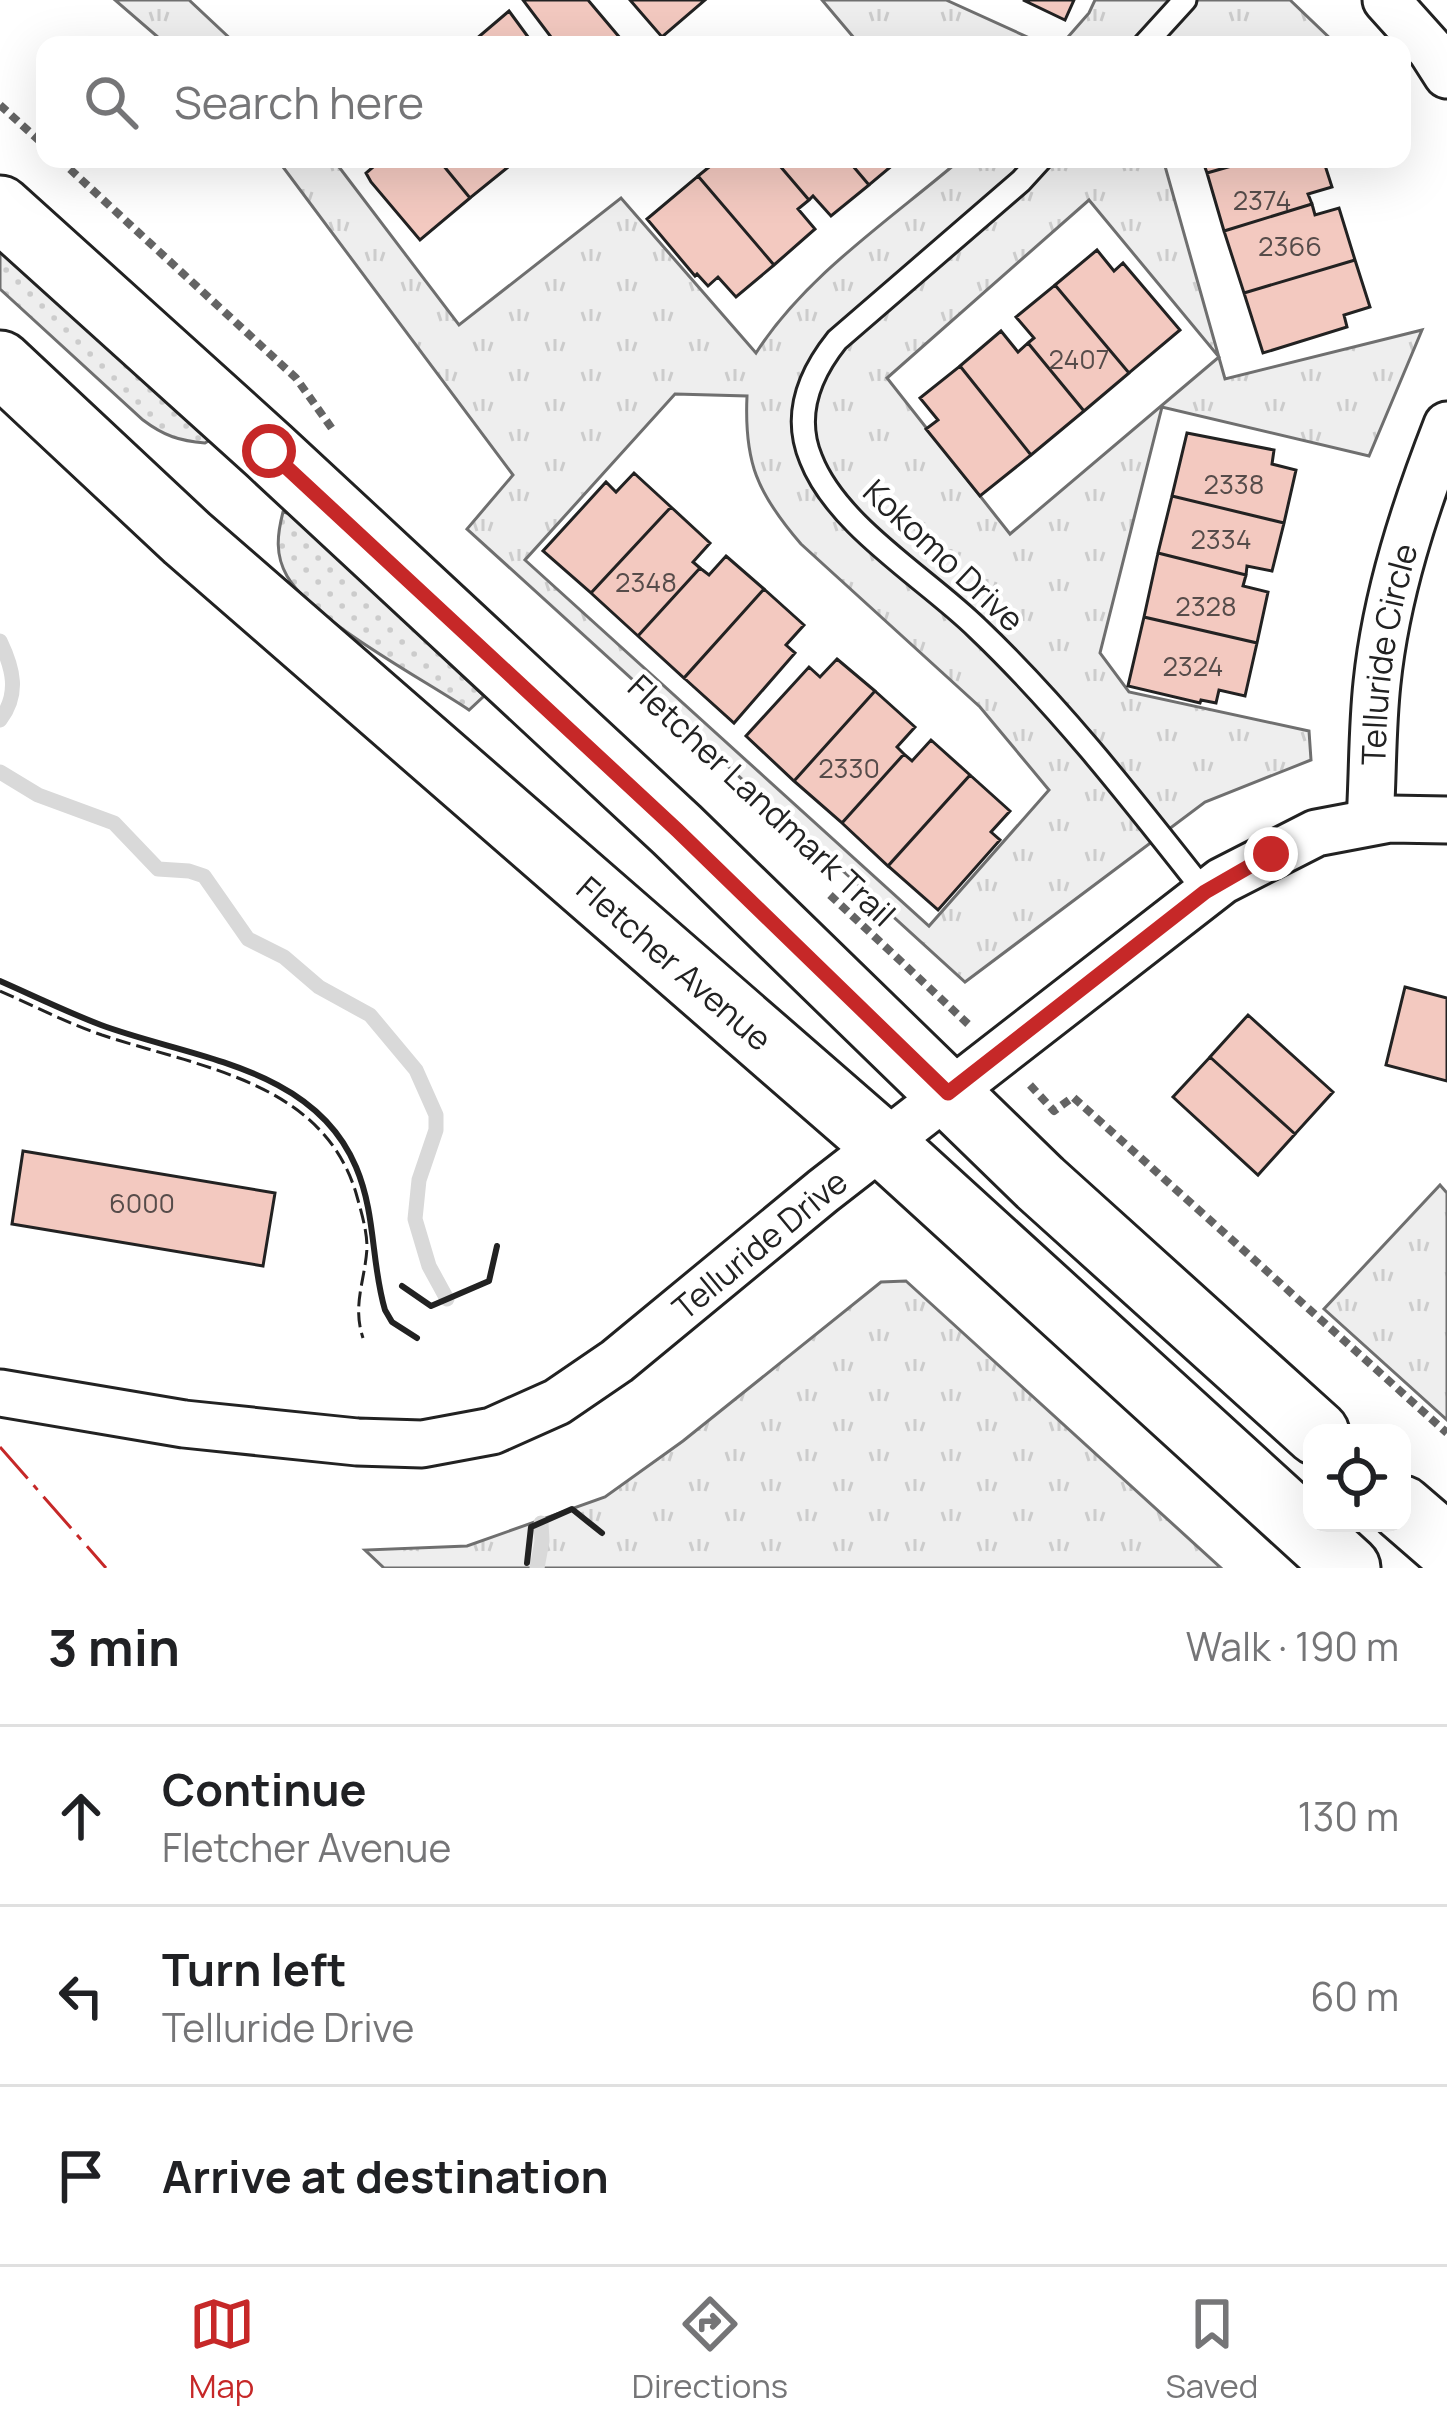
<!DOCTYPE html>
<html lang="en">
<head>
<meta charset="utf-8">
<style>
	:root { --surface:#fff; --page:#f2f2f2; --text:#202124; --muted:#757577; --line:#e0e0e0; --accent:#c62828 }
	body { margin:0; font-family:Manrope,sans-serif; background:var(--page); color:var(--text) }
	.controls { position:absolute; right:36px; bottom:36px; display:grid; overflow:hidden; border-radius:24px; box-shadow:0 12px 48px #0002 }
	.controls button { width:108px; height:108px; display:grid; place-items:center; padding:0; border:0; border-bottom:3px solid var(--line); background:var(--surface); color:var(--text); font:60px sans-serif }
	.stop { position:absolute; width:36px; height:36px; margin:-27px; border:9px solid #c62828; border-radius:50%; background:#fff }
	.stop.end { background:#c62828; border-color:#fff; box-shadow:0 3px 12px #0008 }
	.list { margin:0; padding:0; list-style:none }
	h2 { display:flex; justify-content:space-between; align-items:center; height:156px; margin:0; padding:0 48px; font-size:51px }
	h2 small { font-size:39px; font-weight:400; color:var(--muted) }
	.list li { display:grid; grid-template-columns:78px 1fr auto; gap:36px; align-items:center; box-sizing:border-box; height:180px; padding:0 48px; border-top:3px solid var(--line) }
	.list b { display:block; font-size:45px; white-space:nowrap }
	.list p { margin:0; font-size:39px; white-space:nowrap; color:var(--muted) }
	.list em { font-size:39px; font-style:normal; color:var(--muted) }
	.icon { flex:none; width:66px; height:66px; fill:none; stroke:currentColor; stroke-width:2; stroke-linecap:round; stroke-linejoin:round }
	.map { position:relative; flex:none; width:1447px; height:1568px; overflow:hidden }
	.search { position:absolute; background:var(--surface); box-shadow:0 12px 48px #0002; left:36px; right:36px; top:36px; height:132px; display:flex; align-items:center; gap:30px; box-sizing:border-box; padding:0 42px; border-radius:24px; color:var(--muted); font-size:45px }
	.sheet { height:696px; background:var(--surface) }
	nav { display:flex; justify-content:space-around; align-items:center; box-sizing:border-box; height:168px; border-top:3px solid var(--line); background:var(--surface); font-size:33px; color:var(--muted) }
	nav a { display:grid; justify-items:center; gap:6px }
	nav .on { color:var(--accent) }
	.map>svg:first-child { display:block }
	.grass { fill:url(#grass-dots); stroke:#6f6f6f; stroke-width:3 }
	.park { fill:url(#park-tufts); stroke:#6f6f6f; stroke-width:3; fill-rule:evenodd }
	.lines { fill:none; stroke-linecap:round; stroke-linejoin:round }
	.stream { stroke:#d9d9d9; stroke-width:15 }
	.building { fill:#f3c9c0; stroke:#222; stroke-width:3 }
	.lane-casing { stroke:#222; stroke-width:27 }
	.street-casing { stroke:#222; stroke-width:51 }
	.secondary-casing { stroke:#222; stroke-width:69 }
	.path { stroke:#646464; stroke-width:8; stroke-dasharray:9 6; stroke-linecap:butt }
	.lane { stroke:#fff; stroke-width:21 }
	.street { stroke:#fff; stroke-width:45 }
	.secondary { stroke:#fff; stroke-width:63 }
	.fence { stroke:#222; stroke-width:3; stroke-dasharray:15 6; stroke-linecap:butt }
	.wall { stroke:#222; stroke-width:6 }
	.power { stroke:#c62828; stroke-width:3; stroke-dasharray:42 9 6 9; stroke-linecap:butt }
	.route { stroke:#c62828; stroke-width:15 }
	.labels { text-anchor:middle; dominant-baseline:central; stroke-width:9; stroke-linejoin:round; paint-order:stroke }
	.number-label { font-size:27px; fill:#564c4a }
	.street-label { font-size:33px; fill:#222; stroke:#fff }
</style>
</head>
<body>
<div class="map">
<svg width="1447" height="1568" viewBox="0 0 1447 1568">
	<defs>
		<pattern id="grass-dots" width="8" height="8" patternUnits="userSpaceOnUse" patternTransform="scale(3)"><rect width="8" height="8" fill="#eee"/><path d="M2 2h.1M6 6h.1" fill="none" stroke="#ccc" stroke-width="1.8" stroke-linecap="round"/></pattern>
		<pattern id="park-tufts" width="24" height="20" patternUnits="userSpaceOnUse" patternTransform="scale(3)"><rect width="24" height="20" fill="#eee"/><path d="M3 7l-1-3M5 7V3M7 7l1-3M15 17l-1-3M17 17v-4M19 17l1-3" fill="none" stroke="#ccc"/></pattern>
	</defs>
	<rect width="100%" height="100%" fill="#fff"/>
	<path class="grass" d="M0,249L210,440L205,443C180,441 164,436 143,420L0,289Z
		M283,512L291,514L484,696L469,710C423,679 313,621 287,576C275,555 277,535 283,512Z"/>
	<path class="park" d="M115,0H189L237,45H167Z
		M822,0H946L1045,45H860Z
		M1095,0H1290L1337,45H1061L1089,13Z
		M277,159H333L459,325L621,198L756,353C806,275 891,219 961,159H1163L1225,379L1422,330L1369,456L1162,407L1100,653L1129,692L1309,731L1311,760L1205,802L965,982L467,529L513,475ZM1089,200L1219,357L1010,534L887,378ZM675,394L747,396C744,462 757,493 801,544L980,707L1049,790L929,926L525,560Z
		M1440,1185L1447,1193V1420L1324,1309Z
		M906,1281L1221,1568H384L365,1550L467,1546L605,1497L683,1441L881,1282Z"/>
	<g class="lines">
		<path class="stream" d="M0,641C13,668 20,694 0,720
			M0,772L38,795L114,823L158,869L189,871L204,876L248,939L284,957L319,987L370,1015L416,1070L436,1115V1130L419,1180L415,1219L429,1266L447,1299
			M537,1568L542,1541L541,1523"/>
	</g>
	<path class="building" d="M523,0H588L626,45H557Z
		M630,0H705L662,37Z
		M1023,0H1074L1065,20Z
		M509,11L534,45H469Z
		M377,159H438L470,198L420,240L371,182L366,173L379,162Z
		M438,159H518L470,198Z
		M719,159H774L809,200L798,209L815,229L774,265L698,176Z
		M774,159H847L869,185L831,216L813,196L809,200Z
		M847,159H900L869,185Z
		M1202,159H1256L1207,173Z
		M1256,159H1323L1332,187L1308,194L1312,204L1224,231L1207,173Z
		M698,176L774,265L736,297L718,277L708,286L697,274L695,276L647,219Z
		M1312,204L1315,215L1339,208L1355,260L1244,293L1224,231Z
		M1097,250L1114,271L1123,263L1180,330L1129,373L1055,285Z
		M1355,260L1370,307L1344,315L1347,327L1263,353L1244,293Z
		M1055,285L1129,373L1084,411L1028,343L1034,338L1016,317Z
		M1001,331L1018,352L1028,343L1084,411L1031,455L960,366Z
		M960,366L1031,455L980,496L926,429L938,420L920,398Z
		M1187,433L1274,450L1272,464L1296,470L1284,523L1172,496Z
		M634,473L671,507L591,593L543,551L606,482L616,492Z
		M1172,496L1284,523L1272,571L1247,566L1246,575L1158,553Z
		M671,507L710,543L693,562L700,568L638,636L591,593Z
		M1158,553L1246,575L1243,586L1268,592L1257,643L1144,617Z
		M726,556L764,589L684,678L638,636L700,568L709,575Z
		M764,589L804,625L786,645L795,653L734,723L684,678Z
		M1144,617L1257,643L1245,696L1219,690L1216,703L1201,700L1200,703L1128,686Z
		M837,659L875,691L794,781L746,736L809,667L820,677Z
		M875,691L915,727L897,747L904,754L842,823L794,781Z
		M931,740L970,775L888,866L842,823L904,754L912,761Z
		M970,775L1010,811L991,832L1000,840L938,910L888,866Z
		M1405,987L1447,998V1081L1386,1065Z
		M1248,1015L1333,1092L1295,1134L1210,1057Z
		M1210,1057L1295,1134L1258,1175L1173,1097Z
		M23,1151L275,1193L263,1266L12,1224Z"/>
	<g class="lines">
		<g class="lane-casing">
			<path id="lane" d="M1144,45L1185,0
				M1041,159L1021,181L837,340C809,375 793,416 811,459C837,526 926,578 977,628C1061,708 1134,802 1205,892"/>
		</g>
		<g class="street-casing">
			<g id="street">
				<path d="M1386,0L1431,50L1447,75"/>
				<path id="s1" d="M1370,821C1373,775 1372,729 1377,683C1386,595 1415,507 1447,425"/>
				<path id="s2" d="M0,1393L184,1424L357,1442L422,1444L492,1431L557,1402L617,1361L823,1191L1222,881L1316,833L1390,819L1447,820"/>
			</g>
		</g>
		<g class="secondary-casing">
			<g id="secondary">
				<path d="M0,208L269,451L677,830L1040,1183L1317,1433"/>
				<path id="s3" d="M0,363L187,538L883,1144L1348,1568"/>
				<path d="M1402,1508L1447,1547"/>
			</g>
		</g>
		<path class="path" d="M0,105L45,146
			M59,159L296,378L333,430
			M830,895L968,1024
			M1030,1085L1054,1111L1073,1097L1447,1433"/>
		<use href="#lane" class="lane"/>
		<use href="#street" class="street"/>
		<use href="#secondary" class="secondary"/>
		<path class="fence" d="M0,991C34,1006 67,1023 102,1035C198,1067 322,1081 356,1193C361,1211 367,1230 367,1248C365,1281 352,1305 363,1338"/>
		<path class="wall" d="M0,981C34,996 67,1012 101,1025C190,1058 314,1066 356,1167C376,1214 371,1263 385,1310L392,1322L417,1338
			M402,1286L431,1306L489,1281L497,1246
			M527,1563L531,1527L572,1509L602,1533"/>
		<path class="power" d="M0,1447L106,1568"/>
	</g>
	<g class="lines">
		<path class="route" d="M269,451L677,830L948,1093L1205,892L1271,854"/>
	</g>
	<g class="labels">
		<g class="number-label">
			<text x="1262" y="199">2374</text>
			<text x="1290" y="245">2366</text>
			<text x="1079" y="358">2407</text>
			<text x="1234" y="483">2338</text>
			<text x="1221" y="538">2334</text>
			<text x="646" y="581">2348</text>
			<text x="1206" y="605">2328</text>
			<text x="1193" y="665">2324</text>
			<text x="849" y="767">2330</text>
			<text x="142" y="1202">6000</text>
		</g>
		<g class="street-label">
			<text transform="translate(944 555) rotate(43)">Kokomo Drive</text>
			<text stroke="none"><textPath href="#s1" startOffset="168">Telluride Circle</textPath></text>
			<text transform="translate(762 800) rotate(43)">Fletcher Landmark Trail</text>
			<text stroke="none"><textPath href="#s3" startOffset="903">Fletcher Avenue</textPath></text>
			<text stroke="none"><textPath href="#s2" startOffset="825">Telluride Drive</textPath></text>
		</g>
	</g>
</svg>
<div class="controls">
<button><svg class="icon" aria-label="locate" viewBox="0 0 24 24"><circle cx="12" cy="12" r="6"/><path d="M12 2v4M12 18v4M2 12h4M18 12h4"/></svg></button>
</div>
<div class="stop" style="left:269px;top:451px"></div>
<div class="stop end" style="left:1271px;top:854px"></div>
<div class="search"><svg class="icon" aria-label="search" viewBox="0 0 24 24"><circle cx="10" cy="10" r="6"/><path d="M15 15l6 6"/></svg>Search here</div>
</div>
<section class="sheet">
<h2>3 min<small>Walk · 190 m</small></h2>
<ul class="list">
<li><svg class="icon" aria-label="ahead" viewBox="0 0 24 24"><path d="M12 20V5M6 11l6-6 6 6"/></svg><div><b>Continue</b><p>Fletcher Avenue</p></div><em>130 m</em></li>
<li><svg class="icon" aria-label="left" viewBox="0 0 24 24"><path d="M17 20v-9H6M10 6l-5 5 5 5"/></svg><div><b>Turn left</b><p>Telluride Drive</p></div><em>60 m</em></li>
<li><svg class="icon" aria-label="arrive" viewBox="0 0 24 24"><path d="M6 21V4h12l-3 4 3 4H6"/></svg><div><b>Arrive at destination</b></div></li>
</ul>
</section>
<nav>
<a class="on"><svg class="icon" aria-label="map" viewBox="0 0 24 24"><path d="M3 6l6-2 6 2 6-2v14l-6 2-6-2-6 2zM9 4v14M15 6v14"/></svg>Map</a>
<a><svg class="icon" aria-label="directions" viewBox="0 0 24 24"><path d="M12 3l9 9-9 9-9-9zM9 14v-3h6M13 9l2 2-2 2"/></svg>Directions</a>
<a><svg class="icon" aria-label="saved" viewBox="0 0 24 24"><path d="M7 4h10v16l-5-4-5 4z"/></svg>Saved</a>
</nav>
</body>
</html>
